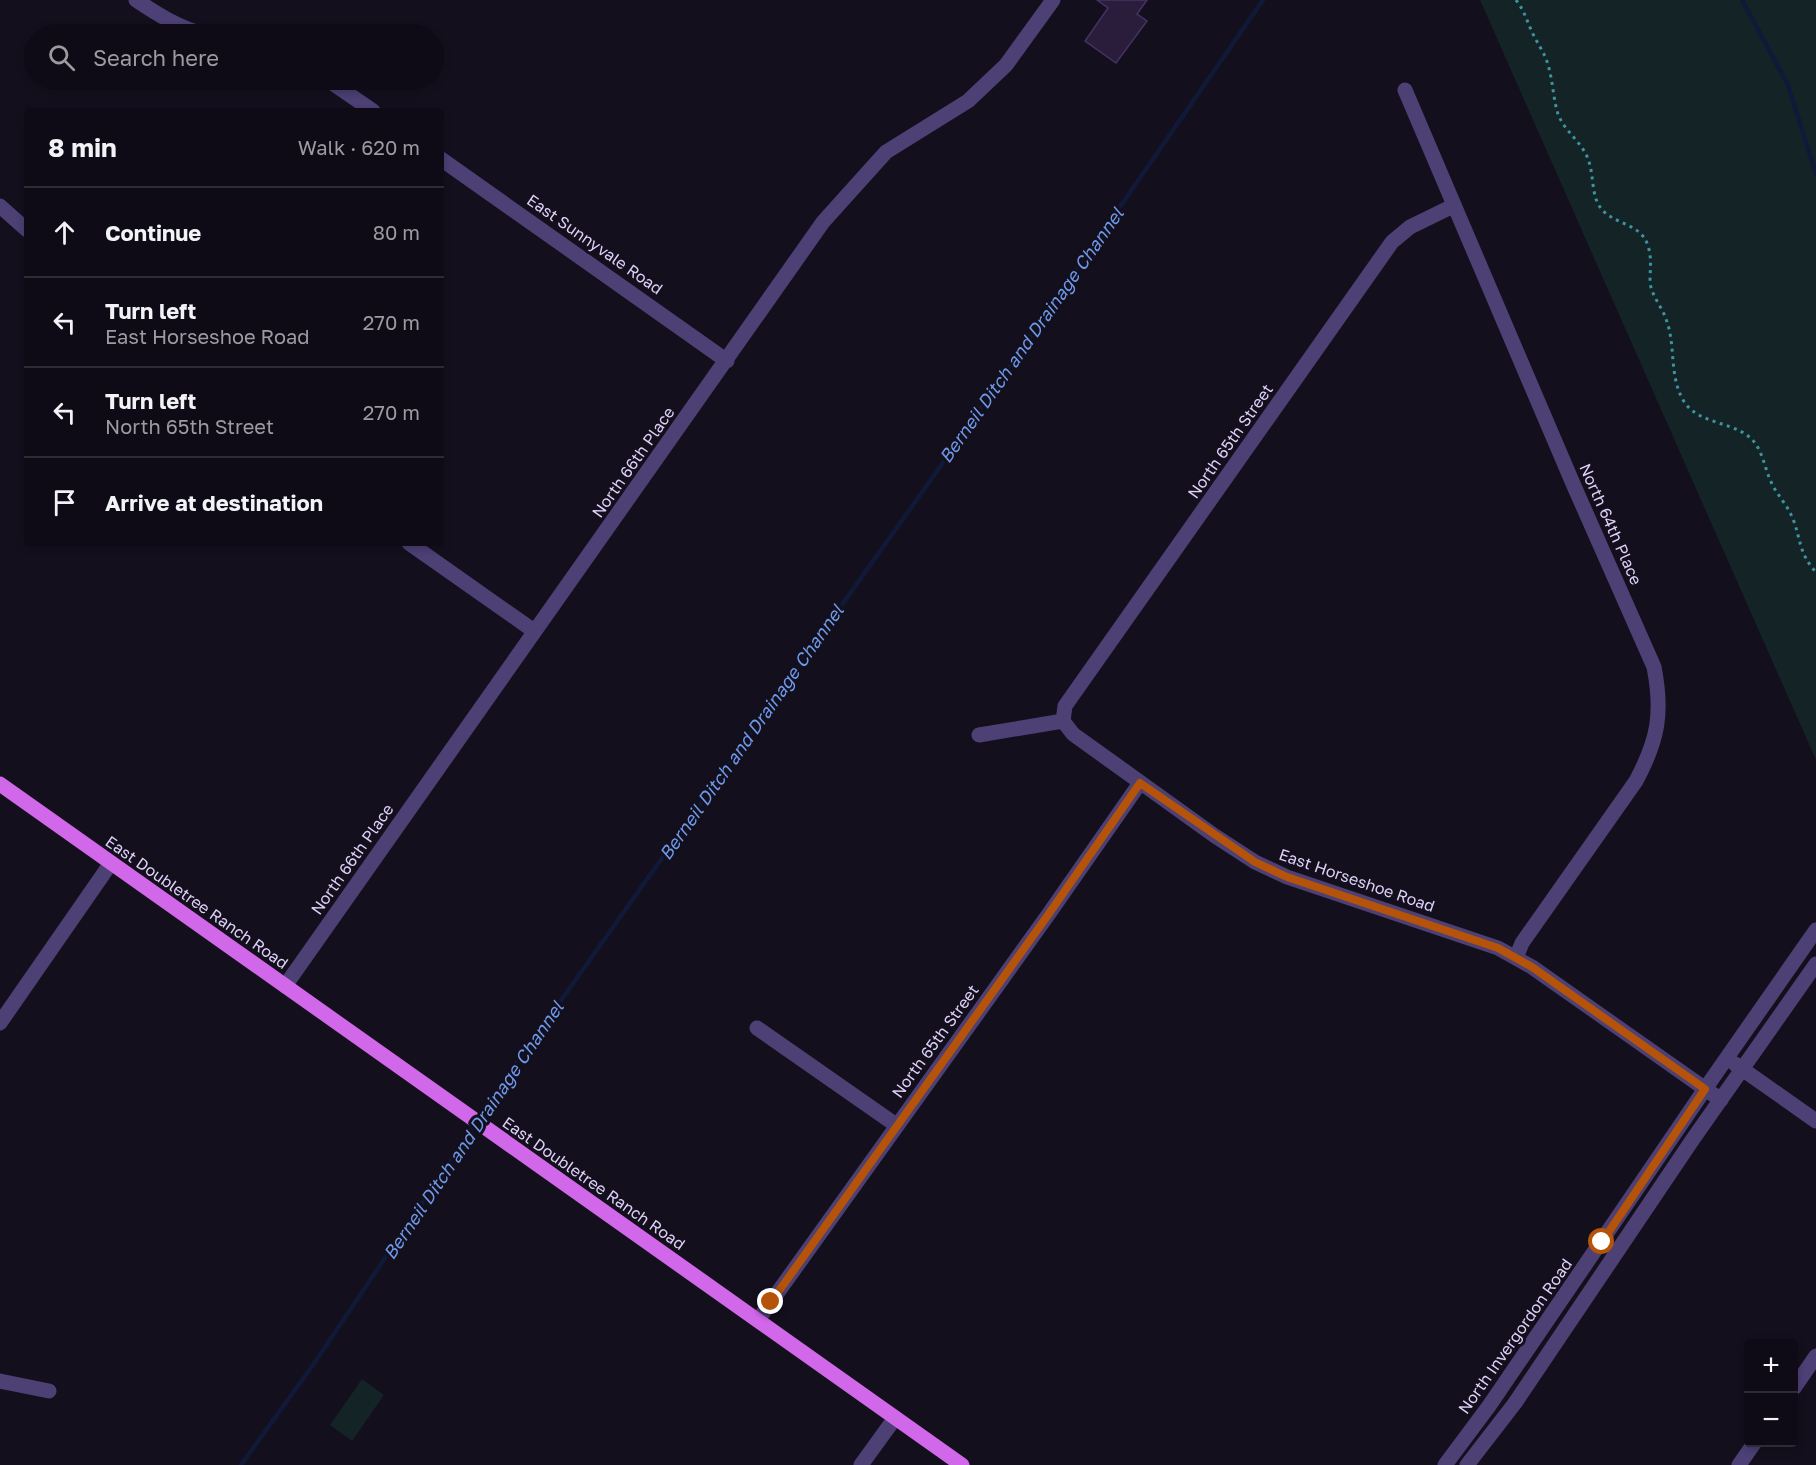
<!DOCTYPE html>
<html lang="en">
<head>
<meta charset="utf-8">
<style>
	:root { --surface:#0f0b16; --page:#18141f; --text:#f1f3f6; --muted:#9b9ba1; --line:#2f2b35 }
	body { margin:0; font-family:"Golos Text",sans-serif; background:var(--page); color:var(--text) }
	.controls { position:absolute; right:18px; bottom:18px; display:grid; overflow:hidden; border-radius:6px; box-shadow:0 3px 9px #0003 }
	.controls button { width:54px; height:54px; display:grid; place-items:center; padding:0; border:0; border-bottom:2px solid var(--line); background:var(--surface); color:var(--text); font:30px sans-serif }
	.stop { position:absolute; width:18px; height:18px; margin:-14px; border:4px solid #b45309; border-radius:50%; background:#fff }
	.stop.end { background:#b45309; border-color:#fff; box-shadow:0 2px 6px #0008 }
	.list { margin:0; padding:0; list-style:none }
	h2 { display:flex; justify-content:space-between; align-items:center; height:78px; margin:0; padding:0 24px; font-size:26px }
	h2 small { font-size:20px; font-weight:400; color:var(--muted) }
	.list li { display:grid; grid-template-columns:39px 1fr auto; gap:18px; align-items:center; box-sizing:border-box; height:90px; padding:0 24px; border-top:2px solid var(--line) }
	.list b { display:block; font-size:22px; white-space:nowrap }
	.list p { margin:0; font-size:20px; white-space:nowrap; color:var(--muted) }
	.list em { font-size:20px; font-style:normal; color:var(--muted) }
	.icon { flex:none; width:33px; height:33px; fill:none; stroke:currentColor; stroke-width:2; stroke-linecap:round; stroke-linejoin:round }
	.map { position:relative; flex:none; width:1816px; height:1465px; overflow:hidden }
	.search { position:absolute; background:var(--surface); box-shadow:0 3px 9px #0003; left:24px; top:24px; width:420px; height:66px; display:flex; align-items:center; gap:15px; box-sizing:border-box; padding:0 21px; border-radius:33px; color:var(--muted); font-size:22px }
	.panel { position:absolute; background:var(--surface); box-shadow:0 3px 9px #0003; left:24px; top:108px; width:420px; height:438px; border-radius:6px }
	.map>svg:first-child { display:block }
	.green { fill:#132326 }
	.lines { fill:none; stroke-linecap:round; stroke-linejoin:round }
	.stream { stroke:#111939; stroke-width:4.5 }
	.building { fill:#291d3b; stroke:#453264; stroke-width:1.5 }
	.path { stroke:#3d94a0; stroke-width:3; stroke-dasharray:3 4.5; stroke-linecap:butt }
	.minor { stroke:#4c4075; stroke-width:15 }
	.major { stroke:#d167e9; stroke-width:15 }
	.route { stroke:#b45309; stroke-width:8 }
	.labels { text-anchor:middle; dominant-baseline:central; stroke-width:6; stroke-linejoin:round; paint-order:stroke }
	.street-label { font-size:16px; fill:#ddd1f8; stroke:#140f1d }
	.water-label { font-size:18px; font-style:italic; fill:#6d99ea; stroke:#140f1d }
</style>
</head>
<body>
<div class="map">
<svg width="1816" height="1465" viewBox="0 0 1816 1465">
	<rect width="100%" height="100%" fill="#140f1d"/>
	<path class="green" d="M1480,0H1816V760Z
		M362,1379L384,1395L352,1441L330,1425Z"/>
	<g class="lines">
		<path class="stream" d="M1742,0L1788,85L1816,174
			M241,1465L313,1365L508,1075L947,457L1263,0"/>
	</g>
	<path class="building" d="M1097,0H1147L1137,14L1147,21L1116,63L1085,41L1108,8Z"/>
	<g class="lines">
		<path class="path" d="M1516,0C1524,10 1527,21 1532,32C1537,43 1545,53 1548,65C1553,81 1553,98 1558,114C1564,131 1582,142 1588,159C1594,174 1591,194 1600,207C1612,225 1641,222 1648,246C1652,258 1650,269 1650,282C1651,295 1662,307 1666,319C1676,345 1669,373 1682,398C1697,428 1741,419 1757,446C1764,458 1766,472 1772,484C1778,496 1788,506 1793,519C1801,540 1799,554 1816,572"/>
		<path class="minor" d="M136,0C157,14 179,28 204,34
			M328,80L373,111
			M1405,90L1574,486L1654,667C1663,713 1658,740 1636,781L1522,943L1516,958
			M441,159L727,361
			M0,206L27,230
			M409,543L534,631
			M1063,721L1073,734L1215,836L1255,862L1287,877L1498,948L1532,967L1721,1100
			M1063,721L1065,706L1392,242L1410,227L1453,206
			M979,735L1063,721
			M285,986L823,222L886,152L968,101L1006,65L1053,0
			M0,1023L111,863
			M757,1028L896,1125
			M1735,1064L1816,1121
			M758,1320L1048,915L1140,783
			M0,1381L49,1391
			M1794,1388L1816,1356
			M861,1465L895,1418
			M1445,1465L1489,1406L1705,1089L1816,930
			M1467,1465L1515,1403L1693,1139L1816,964
			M1739,1465L1755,1442"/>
		<path class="major" d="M0,784L962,1465"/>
	</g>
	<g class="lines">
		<path class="route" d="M771,1302L1048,915L1140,783L1255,862L1287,877L1498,948L1532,967L1705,1089L1602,1242"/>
	</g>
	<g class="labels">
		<g class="street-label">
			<text transform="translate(595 244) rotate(35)">East Sunnyvale Road</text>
			<text transform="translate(1230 441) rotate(-55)">North 65th Street</text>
			<text transform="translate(633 462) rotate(-55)">North 66th Place</text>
			<text transform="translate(1611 524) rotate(66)">North 64th Place</text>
			<text transform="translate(352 859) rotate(-55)">North 66th Place</text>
			<text transform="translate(1357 880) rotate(19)">East Horseshoe Road</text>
			<text transform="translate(197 902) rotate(35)">East Doubletree Ranch Road</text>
			<text transform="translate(935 1041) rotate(-54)">North 65th Street</text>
			<text transform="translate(594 1183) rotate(35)">East Doubletree Ranch Road</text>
			<text transform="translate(1515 1336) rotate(-55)">North Invergordon Road</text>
		</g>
		<g class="water-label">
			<text transform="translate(1031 335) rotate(-55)">Berneil Ditch and Drainage Channel</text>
			<text transform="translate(751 732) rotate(-55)">Berneil Ditch and Drainage Channel</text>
			<text transform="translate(473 1130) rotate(-56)">Berneil Ditch and Drainage Channel</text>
		</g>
	</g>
</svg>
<div class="controls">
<button>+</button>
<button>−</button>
</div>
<div class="stop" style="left:1602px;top:1242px"></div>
<div class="stop end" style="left:771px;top:1302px"></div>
<div class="search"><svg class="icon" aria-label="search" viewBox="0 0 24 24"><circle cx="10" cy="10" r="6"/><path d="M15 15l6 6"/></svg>Search here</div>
<section class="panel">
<h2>8 min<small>Walk · 620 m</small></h2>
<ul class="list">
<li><svg class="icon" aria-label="ahead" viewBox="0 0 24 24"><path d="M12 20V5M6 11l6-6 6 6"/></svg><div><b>Continue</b></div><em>80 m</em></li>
<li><svg class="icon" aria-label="left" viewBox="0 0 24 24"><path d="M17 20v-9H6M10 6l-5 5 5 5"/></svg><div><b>Turn left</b><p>East Horseshoe Road</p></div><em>270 m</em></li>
<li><svg class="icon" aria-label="left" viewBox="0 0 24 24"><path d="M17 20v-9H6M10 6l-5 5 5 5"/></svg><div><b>Turn left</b><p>North 65th Street</p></div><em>270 m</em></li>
<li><svg class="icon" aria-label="arrive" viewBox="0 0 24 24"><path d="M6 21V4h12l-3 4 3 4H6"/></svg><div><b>Arrive at destination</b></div></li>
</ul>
</section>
</div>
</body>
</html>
